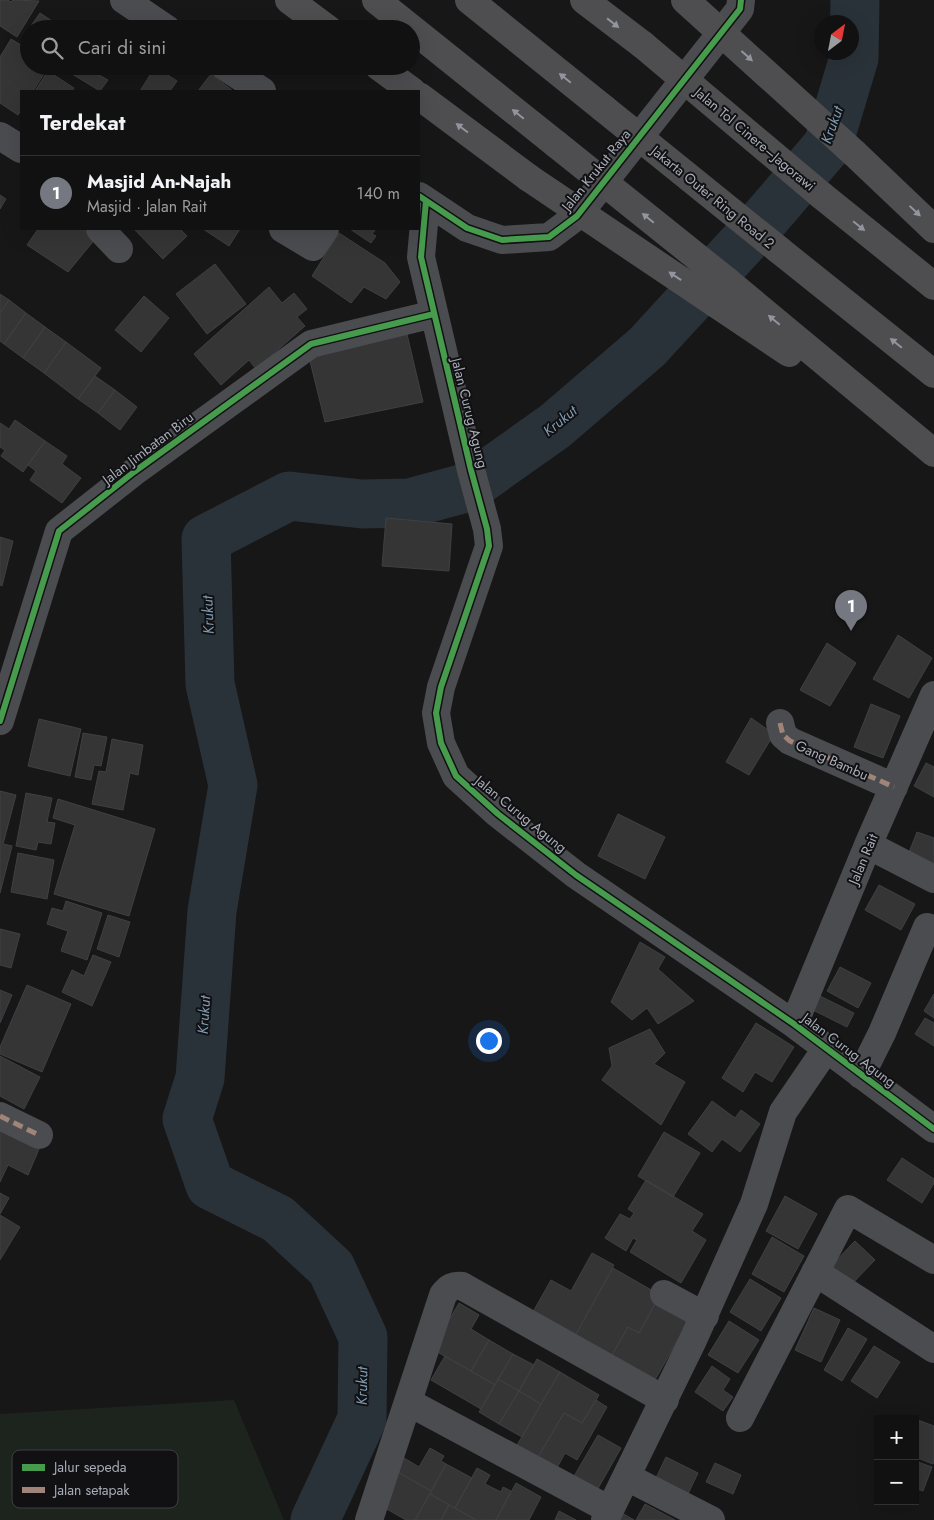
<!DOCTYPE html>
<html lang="id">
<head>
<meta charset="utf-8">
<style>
	:root { --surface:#111; --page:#1a1a1a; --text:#f1f3f6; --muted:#9c9d9f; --line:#303131; --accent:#757880 }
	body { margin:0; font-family:Jost,sans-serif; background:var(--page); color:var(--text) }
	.controls { position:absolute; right:15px; bottom:15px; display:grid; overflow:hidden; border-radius:0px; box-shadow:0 5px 20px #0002 }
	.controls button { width:45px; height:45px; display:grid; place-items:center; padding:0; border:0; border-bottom:1px solid var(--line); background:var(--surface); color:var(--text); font:25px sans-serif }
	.compass { position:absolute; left:814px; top:15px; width:45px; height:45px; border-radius:50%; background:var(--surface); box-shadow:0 5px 20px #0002; rotate:32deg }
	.you { position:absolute; left:488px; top:1040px; width:18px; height:18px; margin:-12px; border:4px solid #fff; border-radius:50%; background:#1a73e8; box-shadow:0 0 0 8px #1a73e833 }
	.badge { display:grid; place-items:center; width:32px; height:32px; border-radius:50%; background:var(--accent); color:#fff; font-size:16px; font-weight:700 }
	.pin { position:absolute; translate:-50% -41px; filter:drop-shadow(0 1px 2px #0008) }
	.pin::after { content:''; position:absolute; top:26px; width:18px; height:15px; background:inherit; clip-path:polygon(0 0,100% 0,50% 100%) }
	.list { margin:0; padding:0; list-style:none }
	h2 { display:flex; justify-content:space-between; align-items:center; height:65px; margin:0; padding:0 20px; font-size:21px }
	h2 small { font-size:16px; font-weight:400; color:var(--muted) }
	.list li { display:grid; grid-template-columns:32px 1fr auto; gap:15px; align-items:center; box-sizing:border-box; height:75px; padding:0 20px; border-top:1px solid var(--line) }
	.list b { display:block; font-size:19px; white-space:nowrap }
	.list p { margin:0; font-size:16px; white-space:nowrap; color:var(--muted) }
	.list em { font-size:16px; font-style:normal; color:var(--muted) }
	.icon { flex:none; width:28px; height:28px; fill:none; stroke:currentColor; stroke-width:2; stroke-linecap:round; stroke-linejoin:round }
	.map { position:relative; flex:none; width:934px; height:1520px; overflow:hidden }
	.search { position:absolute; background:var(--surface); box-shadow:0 5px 20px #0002; left:20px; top:20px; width:400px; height:55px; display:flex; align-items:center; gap:12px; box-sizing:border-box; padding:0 18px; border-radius:28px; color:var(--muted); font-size:19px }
	.panel { position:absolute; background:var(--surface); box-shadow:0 5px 20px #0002; left:20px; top:90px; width:400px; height:140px; border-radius:0px }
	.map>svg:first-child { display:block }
	.green { fill:#1d241e }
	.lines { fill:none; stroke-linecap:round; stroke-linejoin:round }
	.river { stroke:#2a3239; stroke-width:49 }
	.building { fill:#353536; stroke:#3f4043 }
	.minor { stroke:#4b4c50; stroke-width:28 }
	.highway { stroke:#4e4e51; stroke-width:28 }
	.highway-bridge { stroke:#4e4e51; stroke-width:28 }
	.quiet { stroke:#a18479; stroke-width:5; stroke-dasharray:10 5; stroke-linecap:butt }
	.cycleway-casing { stroke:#111113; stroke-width:9 }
	.cycleway { stroke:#469c4c; stroke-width:6 }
	.oneway { fill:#92959e }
	.labels { text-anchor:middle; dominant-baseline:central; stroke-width:4; stroke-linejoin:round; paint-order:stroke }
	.street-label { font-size:14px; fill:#a8adb8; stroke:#111113 }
	.water-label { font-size:15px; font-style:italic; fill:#7f9bb3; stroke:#111113 }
	.key { fill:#111113; stroke:#3e4045; stroke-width:1 }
	.key-label { font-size:14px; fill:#a8adb8 }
</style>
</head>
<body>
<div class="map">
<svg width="934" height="1520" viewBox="0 0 934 1520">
	<rect width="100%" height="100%" fill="#171717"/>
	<path class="green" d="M234,1400L284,1520H0V1414Z"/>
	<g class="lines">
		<path class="river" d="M315,1520L362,1419L363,1337L331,1268L278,1219L210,1185L187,1119L200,1078L212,911L233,785L210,684L206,539L289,496L362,504L410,503L469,487L555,426L647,347L763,221L828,145L854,58L855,0"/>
	</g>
	<path class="building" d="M0,0H8L11,2L13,0L39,1L17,37L0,26Z
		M40,13L64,29H29Z
		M29,30V44L22,39Z
		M11,39L29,50V66H49L33,91H21V110L18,115L0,103V57Z
		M59,66H104L99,75L108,80L100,91Z
		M155,67L177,81L170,91H140Z
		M48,71L74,88L72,91H35Z
		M211,74L233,91H198Z
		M0,195L6,199L0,209Z
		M38,229H82L96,238L68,272L27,245Z
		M134,229H180L187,236L163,259Z
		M203,229H240L229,246Z
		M350,229H376L372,234L376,236L371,243Z
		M339,233L385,263L400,282L386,299L364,287L351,303L312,276Z
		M215,264L246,304L207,334L176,294Z
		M269,287L282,303L294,293L307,309L297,317L305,326L256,369L249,360L221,385L194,354Z
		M0,294L9,300L0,313Z
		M144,296L169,318L141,352L115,330Z
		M9,300L26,313L4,344L0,341V313Z
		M26,313L45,327L23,358L4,344Z
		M45,327L66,342L44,373L23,358Z
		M406,330L423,402L325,422L309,357Z
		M66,342L101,368L78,399L44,373Z
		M95,376L115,390L98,413L78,399Z
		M115,390L137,407L120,430L98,413Z
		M15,420L45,441L23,472L1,456L5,450L0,447V423L9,429Z
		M45,441L67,456L62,464L81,478L62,503L30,480L36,471L28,465Z
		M386,518L452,524L449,571L382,566Z
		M0,537L13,541L2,586L0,585Z
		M898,635L932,658L909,698L873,679Z
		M827,643L856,663L830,706L800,690Z
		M871,704L900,716L883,758L854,747Z
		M751,718L774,734L749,775L726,762Z
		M39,719L81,729L70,776L28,766Z
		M83,733L107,737L101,766L94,765L91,780L75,777Z
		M112,739L143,745L138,775L130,773L123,810L92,804L99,771L106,772Z
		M926,763L934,767V797L914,786Z
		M0,791L16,795L3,844L12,846L0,893Z
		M26,793L52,798L47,822L55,823L51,844L38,842L36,850L16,846Z
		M58,799L155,829L129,916L54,894L75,825L53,818Z
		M618,814L665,837L645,879L598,856Z
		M917,832L934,838V871L906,860Z
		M18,853L54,860L47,899L11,892Z
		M879,885L915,904L901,930L865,910Z
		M66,901L102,913L87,960L61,951L68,931L47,924L52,908L63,911Z
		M108,915L130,922L119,957L97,949Z
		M0,929L20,934L11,968L0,965Z
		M640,942L665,957L658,969L694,1001L658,1024L647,1008L632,1020L611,1002Z
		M93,955L111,962L92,1006L62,992L72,970L84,976Z
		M840,967L871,983L858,1008L827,991Z
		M27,985L71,1004L42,1072L0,1054V1047Z
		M0,990L12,995L0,1023Z
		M934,994V1018L924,1011Z
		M818,995L854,1013L847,1027L811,1009Z
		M925,1018L934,1023V1046L915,1034Z
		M756,1023L794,1047L772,1082L755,1072L743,1092L722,1078Z
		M650,1029L665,1053L654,1064L685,1082L661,1125L602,1080L612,1066L609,1048Z
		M0,1056L40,1077L24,1109L0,1096Z
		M712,1101L735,1118L741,1110L760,1124L740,1152L722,1139L712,1152L688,1134Z
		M0,1131L39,1149L28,1175L8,1165L0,1182Z
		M664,1132L700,1153L673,1197L638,1176Z
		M902,1158L934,1179V1183L922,1203L887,1180Z
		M646,1180L703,1214L692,1231L706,1240L681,1283L630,1252L637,1240L633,1238L626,1251L605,1238L620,1214L630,1219L634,1213L628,1209Z
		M0,1193L9,1198L0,1214Z
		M785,1196L817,1214L798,1249L766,1231Z
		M0,1215L20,1227L0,1260Z
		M772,1237L804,1256L784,1292L752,1274Z
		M855,1241L875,1260L849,1287L829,1268Z
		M592,1253L614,1265L571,1343L529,1319L551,1280L571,1291Z
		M613,1268L660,1295L639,1333L628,1327L607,1364L571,1343Z
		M750,1279L781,1298L761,1331L730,1312Z
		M660,1295L693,1313L655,1380L612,1355L628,1327L639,1333Z
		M459,1303L479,1315L471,1329L489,1340L471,1371L432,1349Z
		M814,1308L840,1320L821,1362L795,1350Z
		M729,1321L759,1340L738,1373L708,1355Z
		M848,1328L867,1339L842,1381L824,1370Z
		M489,1340L513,1354L495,1385L471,1371Z
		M874,1346L900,1362L877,1398L851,1381Z
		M513,1354L534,1365L519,1391L498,1379Z
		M445,1356L495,1385L481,1409L431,1380Z
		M537,1359L560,1372L541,1404L519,1391Z
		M712,1366L730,1379L723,1390L733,1397L723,1411L695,1392Z
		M560,1372L599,1395L582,1423L564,1413L538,1457L517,1445Z
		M498,1379L519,1391L499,1424L479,1412Z
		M519,1391L541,1404L522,1437L499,1424Z
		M596,1400L607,1407L577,1460L565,1453L557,1468L538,1457L564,1413L582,1423Z
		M915,1419L934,1426V1460L933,1464L915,1457Z
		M598,1435L621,1448L596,1492L573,1478Z
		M430,1448L444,1456L441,1461L446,1464L431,1491L396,1471L404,1458L419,1467Z
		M666,1457L698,1473L687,1496L655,1480Z
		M915,1461L932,1467L923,1491L915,1488Z
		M715,1463L741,1475L733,1494L706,1482Z
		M446,1464L472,1478L455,1508L430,1494Z
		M477,1468L490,1475L485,1484L501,1492L503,1487L511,1491L496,1520H476L455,1508Z
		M396,1471L431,1491L415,1520H406L378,1504Z
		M516,1483L541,1497L529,1520H496Z
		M430,1494L449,1505L441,1520H415Z
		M645,1504L675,1520H636Z
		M449,1505L455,1508L476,1520H441Z
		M559,1511L576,1520H555Z
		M622,1513L634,1520H618Z"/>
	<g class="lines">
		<path class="minor" d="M124,0L167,29
			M224,66L262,91
			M0,136L21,149
			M419,196L467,228L502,240L549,237L577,216L740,9L741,0
			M426,201L421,257L471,470L487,529L489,546L441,687L436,713L441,743L456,776L498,814L576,875L794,1024L934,1129
			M100,229L119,249
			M283,229L313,247L325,229
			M0,721L59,531L134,472L311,344L434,314
			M780,723L783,735L790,741L894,787
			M868,845L934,879
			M794,1024L868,845L934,695
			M861,1075L882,1033L927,927
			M0,1116L39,1135
			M815,1272L934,1349
			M664,1294L705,1316
			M408,1402L610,1510
			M740,1418L848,1209L934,1260
			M627,1477L711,1520
			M369,1520L443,1295C449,1287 453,1285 462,1286L665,1400
			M605,1520L693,1340L754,1204L783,1112L826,1049"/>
		<path class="highway" d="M289,0L328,29
			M376,0L556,144
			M469,0L603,108
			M584,0L643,45
			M378,66L412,91
			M419,96L529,178
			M854,153L934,229
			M821,195L934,286
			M779,250L934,374
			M727,281L934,453
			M716,304L789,353"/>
		<path class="highway-bridge" d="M685,0L854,153
			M643,45L821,195
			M603,108L779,250
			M556,144L727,281
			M529,178L716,304"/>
		<path class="quiet" d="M780,723L783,735L790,741L894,787
			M0,1116L39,1135"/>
		<g class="cycleway-casing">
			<path id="cycleway" d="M419,196L467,228L502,240L549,237L577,216L740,9L741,0
				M426,201L421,257L471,470L487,529L489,546L441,687L436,713L441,743L456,776L498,814L576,875L794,1024L934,1129
				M0,721L59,531L134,472L311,344L434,314"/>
		</g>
		<use href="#cycleway" class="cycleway"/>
	</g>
	<defs><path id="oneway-solid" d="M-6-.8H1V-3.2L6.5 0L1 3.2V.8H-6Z" transform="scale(1.25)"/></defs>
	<g class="oneway">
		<use href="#oneway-solid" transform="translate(613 23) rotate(38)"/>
		<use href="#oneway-solid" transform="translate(747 56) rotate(42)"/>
		<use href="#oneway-solid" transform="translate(565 78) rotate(-141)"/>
		<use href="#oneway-solid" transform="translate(518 114) rotate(-141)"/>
		<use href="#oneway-solid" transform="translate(462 128) rotate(-143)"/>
		<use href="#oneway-solid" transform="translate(915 211) rotate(43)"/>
		<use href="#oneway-solid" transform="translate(648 218) rotate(-141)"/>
		<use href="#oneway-solid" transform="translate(859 226) rotate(39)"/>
		<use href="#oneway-solid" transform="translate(675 276) rotate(-146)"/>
		<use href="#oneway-solid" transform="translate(774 320) rotate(-140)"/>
		<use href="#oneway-solid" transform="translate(896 343) rotate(-141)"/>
	</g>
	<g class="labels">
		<g class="street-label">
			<text transform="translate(755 139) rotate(40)">Jalan Tol Cinere–Jagorawi</text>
			<text transform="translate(596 170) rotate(-51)">Jalan Krukut Raya</text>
			<text transform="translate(713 197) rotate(39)">Jakarta Outer Ring Road 2</text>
			<text transform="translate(470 413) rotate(76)">Jalan Curug Agung</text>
			<text transform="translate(148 448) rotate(-37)">Jalan Jimbatan Biru</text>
			<text transform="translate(832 760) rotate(24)">Gang Bambu</text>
			<text transform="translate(521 814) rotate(39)">Jalan Curug Agung</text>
			<text transform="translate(863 859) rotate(-67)">Jalan Rait</text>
			<text transform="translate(849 1050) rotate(37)">Jalan Curug Agung</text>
		</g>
		<g class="water-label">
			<text transform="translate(832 125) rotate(-70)">Krukut</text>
			<text transform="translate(560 421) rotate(-39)">Krukut</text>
			<text transform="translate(208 615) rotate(-92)">Krukut</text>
			<text transform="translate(204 1015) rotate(-86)">Krukut</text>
			<text transform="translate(362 1386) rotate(-89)">Krukut</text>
		</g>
	</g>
	<rect x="12" y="1450" width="166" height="58" rx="8" class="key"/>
	<rect x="22" y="1464" width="23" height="7" fill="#469c4c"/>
	<rect x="22" y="1487" width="23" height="6" fill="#a18479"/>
	<g class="key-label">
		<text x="54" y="1472">Jalur sepeda</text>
		<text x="54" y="1495">Jalan setapak</text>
	</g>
</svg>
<div class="controls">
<button>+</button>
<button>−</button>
</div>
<svg class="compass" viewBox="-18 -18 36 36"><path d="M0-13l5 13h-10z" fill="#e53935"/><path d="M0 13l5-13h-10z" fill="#9c9d9f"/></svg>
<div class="you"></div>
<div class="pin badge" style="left:851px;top:631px">1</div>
<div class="search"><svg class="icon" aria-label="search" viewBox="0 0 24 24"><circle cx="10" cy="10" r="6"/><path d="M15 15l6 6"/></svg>Cari di sini</div>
<section class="panel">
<h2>Terdekat<small></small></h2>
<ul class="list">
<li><span class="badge">1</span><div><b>Masjid An-Najah</b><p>Masjid · Jalan Rait</p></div><em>140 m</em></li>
</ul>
</section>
</div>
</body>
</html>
